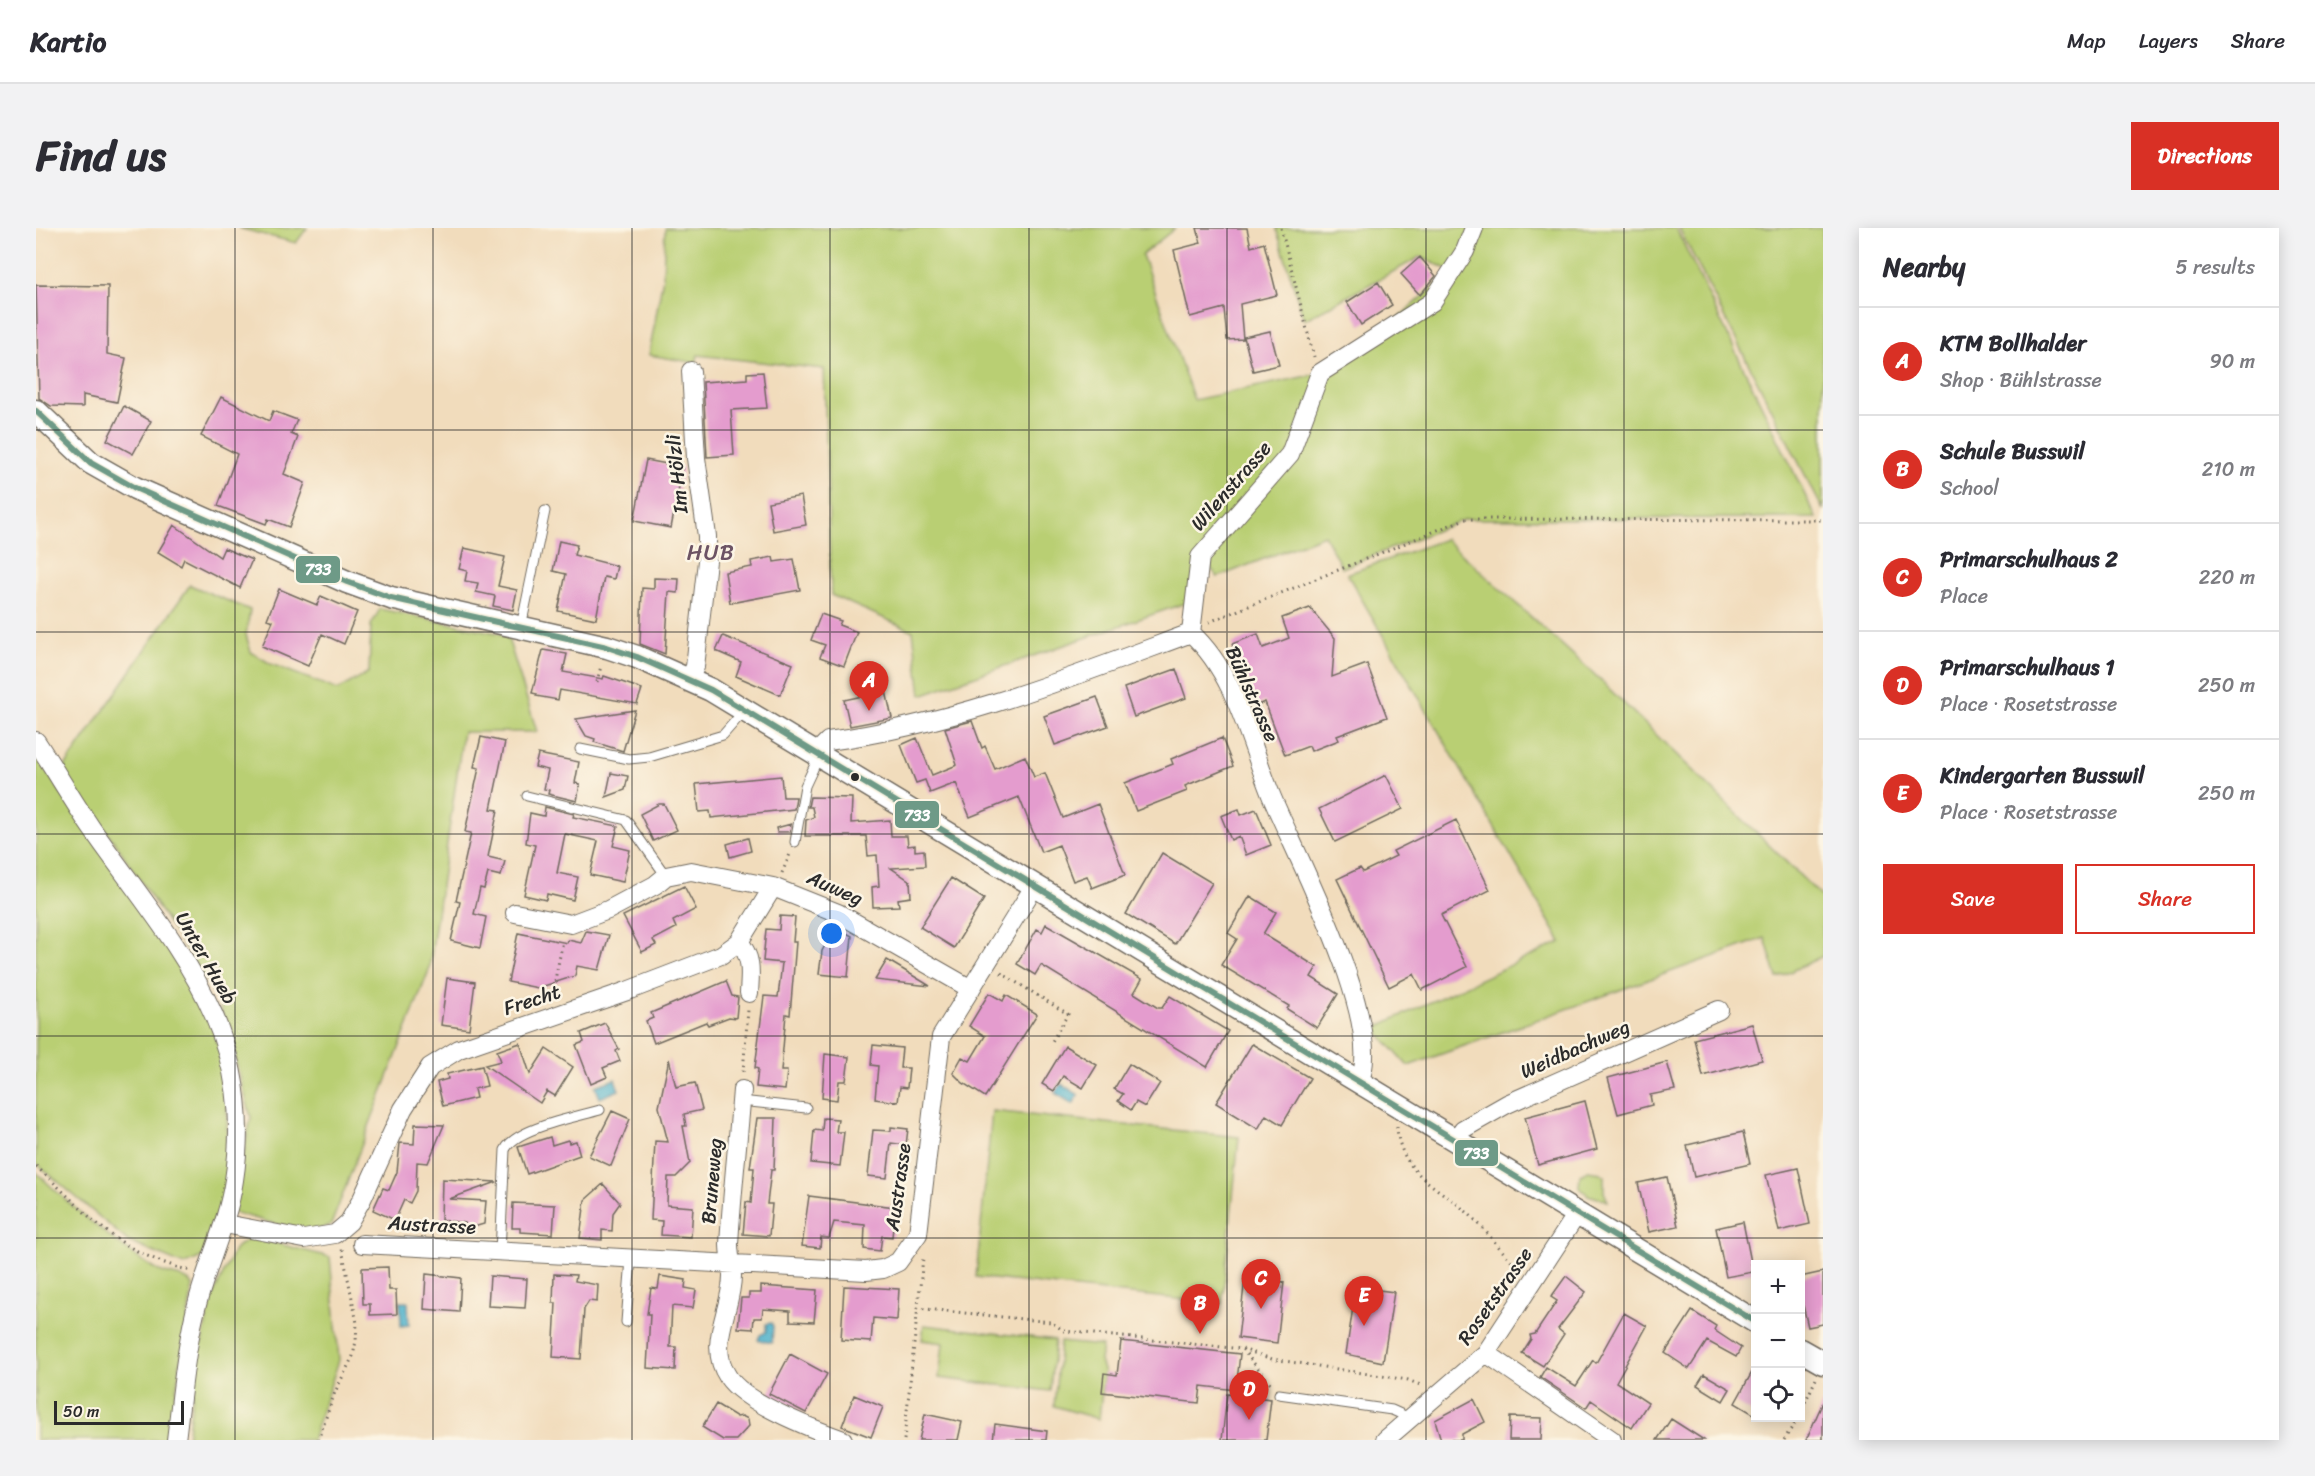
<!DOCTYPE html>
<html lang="en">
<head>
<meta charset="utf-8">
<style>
	:root { --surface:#fff; --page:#f2f2f3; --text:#2b2b33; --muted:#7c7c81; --line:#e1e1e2; --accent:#d93025 }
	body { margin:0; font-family:Sriracha,sans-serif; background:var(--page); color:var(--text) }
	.controls { position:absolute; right:18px; bottom:18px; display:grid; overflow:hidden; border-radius:0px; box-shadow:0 3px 15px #0003 }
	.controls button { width:54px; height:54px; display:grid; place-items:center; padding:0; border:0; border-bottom:2px solid var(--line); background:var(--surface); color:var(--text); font:30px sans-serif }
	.scale { position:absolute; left:18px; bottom:15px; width:130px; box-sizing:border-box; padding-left:6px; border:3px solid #2b2b2b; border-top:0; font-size:16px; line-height:21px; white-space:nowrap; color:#2b2b2b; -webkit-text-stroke:4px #fcf5e5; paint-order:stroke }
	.you { position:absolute; left:796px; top:706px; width:21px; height:21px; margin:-15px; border:4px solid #fff; border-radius:50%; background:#1a73e8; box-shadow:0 0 0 9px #1a73e833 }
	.badge { display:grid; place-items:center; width:39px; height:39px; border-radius:50%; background:var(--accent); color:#fff; font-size:20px; font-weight:700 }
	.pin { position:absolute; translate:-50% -50px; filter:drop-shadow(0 2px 3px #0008) }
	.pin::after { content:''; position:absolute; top:32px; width:21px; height:18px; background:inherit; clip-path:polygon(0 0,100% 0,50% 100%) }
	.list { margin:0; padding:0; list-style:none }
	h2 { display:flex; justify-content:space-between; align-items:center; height:78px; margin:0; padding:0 24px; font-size:26px }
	h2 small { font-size:20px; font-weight:400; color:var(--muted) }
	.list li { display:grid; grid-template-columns:39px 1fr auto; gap:18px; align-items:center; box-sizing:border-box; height:108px; padding:0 24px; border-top:2px solid var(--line) }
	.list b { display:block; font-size:22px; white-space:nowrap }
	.list p { margin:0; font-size:20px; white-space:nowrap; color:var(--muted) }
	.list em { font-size:20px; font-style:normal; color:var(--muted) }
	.actions { display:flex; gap:12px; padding:18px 24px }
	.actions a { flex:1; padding:14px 0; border:2px solid var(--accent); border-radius:0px; text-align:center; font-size:21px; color:var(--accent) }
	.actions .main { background:var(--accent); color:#fff }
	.icon { flex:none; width:33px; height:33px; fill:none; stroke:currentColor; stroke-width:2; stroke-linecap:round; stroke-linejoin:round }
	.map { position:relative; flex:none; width:1787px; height:1212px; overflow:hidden; border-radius:0px }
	header { display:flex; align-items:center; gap:36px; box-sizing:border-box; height:84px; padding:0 30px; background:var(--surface); border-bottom:2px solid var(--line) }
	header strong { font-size:28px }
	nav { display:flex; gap:33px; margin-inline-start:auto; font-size:21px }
	.intro { display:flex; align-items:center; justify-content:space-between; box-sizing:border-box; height:144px; padding:0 36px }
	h1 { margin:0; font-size:42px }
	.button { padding:15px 27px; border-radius:0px; background:var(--accent); color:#fff; font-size:21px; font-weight:700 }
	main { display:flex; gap:36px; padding:0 36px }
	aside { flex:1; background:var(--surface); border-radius:0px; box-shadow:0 3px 15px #0003 }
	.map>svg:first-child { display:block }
	.green { fill:#b9cf73; stroke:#727d4f; stroke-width:1.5 }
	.water { fill:#4cb0cb; stroke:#3c6e7b; stroke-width:1.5 }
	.building { fill:#e49cce }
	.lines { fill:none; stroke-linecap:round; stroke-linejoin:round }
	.service-casing { stroke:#70695e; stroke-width:11 }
	.minor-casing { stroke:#70695e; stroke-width:20 }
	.tertiary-casing { stroke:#70695e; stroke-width:25 }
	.path { stroke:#70695e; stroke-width:3; stroke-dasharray:1.5 4.5; stroke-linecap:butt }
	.service { stroke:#fff; stroke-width:9 }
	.minor { stroke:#fff; stroke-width:18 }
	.tertiary { stroke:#fff; stroke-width:22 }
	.bus-1-casing { stroke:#fcf5e5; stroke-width:10 }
	.bus-1 { stroke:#6e9a87; stroke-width:6 }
	.grid { fill:none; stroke:#2b2b2b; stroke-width:1.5; stroke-opacity:0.55 }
	.bus-dot { fill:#2b2b2b; stroke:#fcf5e5; stroke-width:2 }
	.labels { text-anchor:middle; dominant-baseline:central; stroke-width:5; stroke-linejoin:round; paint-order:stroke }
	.street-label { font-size:20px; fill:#2b2b2b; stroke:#fcf5e5 }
	.quarter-label { font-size:22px; letter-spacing:1.5px; fill:#6c5364; stroke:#fcf5e5 }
	.line-badge { stroke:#fcf5e5; stroke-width:2 }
	.badge-label { font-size:16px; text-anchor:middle; font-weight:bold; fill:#fff }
</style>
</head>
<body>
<header>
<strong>Kartio</strong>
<nav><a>Map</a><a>Layers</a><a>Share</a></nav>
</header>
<div class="intro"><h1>Find us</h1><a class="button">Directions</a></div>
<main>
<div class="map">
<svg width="1787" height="1212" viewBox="0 0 1787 1212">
	<rect width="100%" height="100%" fill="#fcf5e5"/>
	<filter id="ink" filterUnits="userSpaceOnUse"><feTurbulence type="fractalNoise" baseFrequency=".0167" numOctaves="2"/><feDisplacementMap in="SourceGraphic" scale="12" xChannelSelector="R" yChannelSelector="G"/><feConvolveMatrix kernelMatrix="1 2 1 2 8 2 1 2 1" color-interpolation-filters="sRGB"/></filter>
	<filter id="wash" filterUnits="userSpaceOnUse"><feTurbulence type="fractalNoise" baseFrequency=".008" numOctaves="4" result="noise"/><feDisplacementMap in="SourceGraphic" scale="24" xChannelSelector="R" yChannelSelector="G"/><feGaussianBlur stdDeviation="1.35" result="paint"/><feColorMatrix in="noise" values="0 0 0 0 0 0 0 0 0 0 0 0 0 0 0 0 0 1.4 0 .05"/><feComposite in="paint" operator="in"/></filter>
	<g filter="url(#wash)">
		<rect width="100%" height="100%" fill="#f1dcbc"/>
		<path class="green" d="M202,0H271L260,15Z
			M629,0H1139L1106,27L1158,172L1285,145L1342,108L1416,43L1384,29L1268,92L1240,0H1640L1780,290L1429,291L1306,340L1288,307L1182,349L1165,329L1158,372L885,467L877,403L795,367L788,141L662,127L660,135L613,127L627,49Z
			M1643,0H1787V282Z
			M1409,311L1557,445L1787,670V728L1741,750L1729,710L1372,838L1338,800L1525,714L1311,346Z
			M154,357L214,382L210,407L215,424L235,436L302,462L333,444L335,397L344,381L471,407L501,504H427L393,742L295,997L272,1005L196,984L215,889L182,770L82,619L26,543Z
			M0,528L134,723L171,783L191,844V968L170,1027L148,1037L93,1014L0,935Z
			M956,883L1203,909L1186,1076L940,1049Z
			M1552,943L1565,945L1568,948V964L1572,973L1552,967L1543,959L1544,947Z
			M0,944C37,980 75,1013 119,1041C131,1048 147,1046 157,1057L132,1212H0Z
			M216,1009L294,1029L303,1132L276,1212H151L160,1140L176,1070L199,1020Z
			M888,1097L1019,1112L1014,1163L903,1150L907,1115L886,1112Z
			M1024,1114L1066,1118L1064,1133L1068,1145L1063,1191L1018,1178Z"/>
		<path class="water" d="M579,851L583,862L564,870L559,858Z
			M1025,856L1043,867L1037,876L1019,865Z
			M364,1074H372L373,1097L365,1098Z
			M730,1096L735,1095L737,1098L736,1115L722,1112L724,1107L730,1104Z"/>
		<g id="blocks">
			<path class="building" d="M1161,0H1211L1215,19L1228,15L1241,67L1204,76L1207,111L1191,112L1188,80L1154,89L1138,22L1165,15Z
				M1384,29L1400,48L1384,67L1365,46Z
				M1342,54L1356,77L1325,97L1311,74Z
				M0,57L72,58L71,126L90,130L81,174L47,167V179L15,178L3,170Z
				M1234,103L1243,137L1217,143L1208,109Z
				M727,144L731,180L695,182L698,227L671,229L667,154L711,151V145Z
				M185,169L233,193L237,183L261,192L255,206L262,209L248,246L269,255L253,299L232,291L230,296L182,278L201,226L165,208Z
				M88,178L115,193L97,226L71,212Z
				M610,232L647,239L635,300L598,293Z
				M765,268L770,297L737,303L732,274Z
				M138,297L184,329L188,320L216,332L204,360L148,331L145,338L122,324Z
				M523,313L541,317L538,327L581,338L578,351L568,349L560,391L522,383L530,346L517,343Z
				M428,320L469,329L462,358L481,362L477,382L457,378L459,368L440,364L442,355L429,353L431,343L423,341Z
				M737,329L738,334L758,331L764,362L694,375L689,344L716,339L715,333Z
				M618,350L643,351L642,365L633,364L629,426L604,416L606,360L618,361Z
				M243,361L281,377L285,368L321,384L308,416L286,406L272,438L226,418L237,393L231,391Z
				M1274,380L1299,410L1296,449L1331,436L1351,489L1301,508L1303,512L1275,523L1273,518L1249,527L1229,474L1218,478L1196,416L1222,406L1227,420L1253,410L1246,390Z
				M785,386L805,393L803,397L821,404L808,438L784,429L789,417L775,412Z
				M687,408L757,436L744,467L700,448L705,434L680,423Z
				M507,422L531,426L527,444L567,451L568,448L606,461L601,476L524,462L522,472L500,468L501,466L496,465Z
				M1140,441L1150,470L1098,489L1088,460Z
				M850,463L856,490L814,498L808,472Z
				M1061,469L1072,498L1019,517L1008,488Z
				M599,482L587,523L558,514L559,511L550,508L540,491Z
				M936,493L946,520L949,518L959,541L989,528L998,549L1009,545L1027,590L1062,576L1089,647L1056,660L1051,648L1037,653L1023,617L1005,624L983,569L934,589L920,555L894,565L889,552L880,555L865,517L881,510L896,547L921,537L909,500Z
				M445,509L469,514L455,581L462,582L452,629L469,633L465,648L452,645L448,661L444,660L438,686L450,689L444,720L415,713L424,674L420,673L435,605L429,604L443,540L438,539Z
				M1186,510L1197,538L1149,558L1151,563L1100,583L1089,555L1137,536L1135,531Z
				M502,526L543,534L539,555L544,556L541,573L512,566L513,562L508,561L512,542L499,539Z
				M575,545L592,548L589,562L570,569Z
				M1350,547L1367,581L1299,614L1283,581Z
				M745,548L747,569H760L758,581L675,590L674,583L663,584L660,556Z
				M774,569L816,570L815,595L854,592L855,608H871L872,618L879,617V623L888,622L889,638L855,640L874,653L875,669L862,671L863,678L837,679L836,659L843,658L841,627L832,628L830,608H769L770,592L778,589L776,579H772Z
				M623,576H628L641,602L617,613L604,586Z
				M509,579L538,586L537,589L582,598L577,618L594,622L587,654L554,647L562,613L529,606L521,645L542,649L537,672L511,666L510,672L488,667L499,617L490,615L494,585L508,588Z
				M1203,581L1205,587L1220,581L1235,617L1210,627L1203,608L1195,612L1185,588Z
				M1420,592L1454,662L1405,687L1431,739L1386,762L1378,746L1353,759L1301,651L1324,640L1327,644L1360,628L1357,623Z
				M755,596L754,604H741L740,600Z
				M712,610L715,623L694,629L691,616Z
				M1126,625L1176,655L1139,716L1090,686Z
				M915,650L948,671L918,720L884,699Z
				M648,658L660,681L637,693L640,700L617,712L620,717L606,724L587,688Z
				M1214,668L1240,684L1227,706L1281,739L1275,749L1302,766L1281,800L1251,781L1253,778L1185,737L1201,711L1192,705Z
				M744,688L759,689L757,714H760L754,787L750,786L745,843H751L749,862L720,859L722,841L719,840L728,768L742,769L746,735L727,733L730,701L743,702Z
				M1010,696L1106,751L1098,765L1122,780H1126L1134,768L1192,803L1171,839L1005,737L999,747L981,736L1001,701L1006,704Z
				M799,699L816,708L812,749L783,746L786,723Z
				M550,703L573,707L563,742L541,738L539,748L502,760L472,754L482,705L531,715L532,712L545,715Z
				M851,732L866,741L894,758L839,752Z
				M411,750L439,754L433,801L405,797Z
				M690,753L696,768L702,769L700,790L693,789L672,797L670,794L618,815L610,793L617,790L615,785Z
				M953,765L967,773L970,767L1001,786L949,869L927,855L917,845L926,829L934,833L949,808L933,798Z
				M569,795L583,821L580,823L584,833L567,840L571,849L555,856L540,817L548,814L545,805Z
				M1716,796L1726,832L1667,848L1658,811Z
				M484,815L494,846L510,821L537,839L519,868L511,863L504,875L449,837L465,833L461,823Z
				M1216,816L1274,850L1246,897L1230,887L1222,901L1180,875Z
				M837,817L866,820L864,840H873L871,860L864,859L862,874L839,871L842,838L835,837Z
				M1029,818L1061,837L1047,860L1027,848L1018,863L1006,856Z
				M789,826L813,829L810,853H803L801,872L786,870Z
				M633,831L640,859L659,855L666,882L648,886L650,898H647L654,935L640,949H632L631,977L657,979L655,1009L625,1007L626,993L615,992L619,913L632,914L623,879Z
				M1631,834L1639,862L1614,867L1616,877L1582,886L1572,850Z
				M1093,836L1124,855L1109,879L1100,874L1095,882L1082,873L1087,866L1078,861Z
				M446,838L451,858L438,861L440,870L407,878L401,854L412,851L411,846Z
				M1549,873L1561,921L1502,937L1489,889Z
				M576,883L594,891L575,938L553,928Z
				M721,890H740L738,942H735L731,976H736L733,1008L707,1006L710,974L715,975L718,940H714Z
				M787,890L802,891L800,904H808L804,938L775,935L778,902L786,903Z
				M379,896L408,897L392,935L381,934L380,963L374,975L368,972L359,992L337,982L347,960L353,962L361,944L364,915L378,916Z
				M855,899L872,901L870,917L855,915L851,950L832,948L837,902L855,903Z
				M1707,904L1714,936L1658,949L1651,917Z
				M514,909L516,917L532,912L533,915L540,913L544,927L491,946L482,919Z
				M1762,940L1774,996L1743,1003L1730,947Z
				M1631,949L1642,998L1613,1004L1602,955Z
				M406,951L461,954L413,971L450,973L448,996L431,1001L429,995L405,992Z
				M567,956L584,975L577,985L576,1003L566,1002V1012L544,1010L549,972Z
				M773,968L859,979L856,1009L846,1008L844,1023L828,1021L829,997L798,994L793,1010L785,1009L784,1020L766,1018Z
				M477,975L519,977L517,1006L484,1004V1000H476Z
				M1707,994L1717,1044L1690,1049L1680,1000Z
				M352,1039L353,1062H360L361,1086L334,1087V1076H327L326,1040Z
				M1787,1044V1096L1772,1099L1764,1064V1049Z
				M390,1046L425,1050L423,1084L388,1081Z
				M518,1046L540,1047L539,1053L562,1057L561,1074L553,1073L548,1081L545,1131L517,1129L520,1075H517Z
				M454,1048L491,1051L489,1080L452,1078Z
				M624,1048L650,1052L649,1060L660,1062L657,1080L636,1078L634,1119H640L639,1142L611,1140L614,1086H611L615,1060L622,1061Z
				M1530,1048L1550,1064L1522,1101L1528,1106L1507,1138L1486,1125L1495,1111L1494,1107L1499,1106L1521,1073L1515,1069Z
				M1209,1050L1248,1054L1241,1115L1202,1110Z
				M725,1058L781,1062L778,1094L754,1093V1083L727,1081L726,1090H718L717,1101L702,1100L705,1070H713V1065H725Z
				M808,1058L863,1061L861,1092L837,1090L835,1114L805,1112Z
				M1320,1059L1358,1064L1347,1134L1310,1126Z
				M1656,1083L1680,1098L1678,1102L1705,1120L1700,1129L1671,1113L1653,1141L1629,1125Z
				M1588,1085L1611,1098L1580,1154L1612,1175L1596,1200L1555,1172L1550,1180L1504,1149L1510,1139L1540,1158L1557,1132L1560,1135Z
				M1085,1113L1204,1126L1200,1162L1165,1158L1163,1175L1066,1164L1068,1145L1081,1147Z
				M754,1126L791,1146L770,1185L733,1166Z
				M1719,1139V1187L1699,1175Z
				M1668,1146L1694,1161L1687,1173L1661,1157Z
				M1191,1166L1235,1171L1230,1212H1186Z
				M818,1167L847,1179L835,1209L806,1198Z
				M1438,1171L1449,1194L1426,1206V1212H1405L1399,1192Z
				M1787,1174V1212H1770Z
				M680,1176L701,1189L706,1188L712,1191L713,1198L700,1212H687L666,1199Z
				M889,1186L926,1194L922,1212H883Z
				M1474,1189L1506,1190L1505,1212H1473Z
				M1635,1191L1668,1212H1621Z
				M959,1196L1011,1203L1010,1212H957Z"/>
		</g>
	</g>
	<g filter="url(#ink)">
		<use href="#blocks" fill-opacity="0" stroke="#70695e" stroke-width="1.5"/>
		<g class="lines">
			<g class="service-casing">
				<path id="service" d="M485,399L509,283
					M544,521L593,531L613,529L687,507L708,483
					M491,568L590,592L630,648
					M759,614L769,558L783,528
					M705,873L770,880
					M464,1024L469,922C479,900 541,889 564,882
					M590,1094L595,1031
					M1243,1166L1356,1182L1367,1187L1372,1192"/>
			</g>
			<g class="minor-casing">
				<path id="minor" d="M1155,405L1164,329L1254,226L1284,145L1396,74L1429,23L1438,0
					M653,451L659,439L671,333V308L660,230L655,143
					M0,513C19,542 37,573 56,601C135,714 222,800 198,952C192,993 174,1029 163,1069C150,1115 146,1164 140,1212
					M781,524L792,513C919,496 1036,449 1155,405C1200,446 1213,513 1235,567C1259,626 1351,797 1323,854
					M479,685L535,696L572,682L619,657L630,648L655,643L737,659L802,685L935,761
					M703,714C717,730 714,746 713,765
					M706,862C702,913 696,965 693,1016C693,1027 696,1037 696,1048C696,1082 670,1116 692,1149C709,1175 777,1201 807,1212
					M1419,912L1427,901L1471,876L1683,782
					M189,996L268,1011L299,1006L313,994L326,971L367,881L394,839L423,821L591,763L685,727L703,714L737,659
					M326,1016L830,1043L847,1041L862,1034L882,1006L905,809L999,657
					M1450,1125L1576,1212
					M1349,1212L1450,1125L1541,986"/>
			</g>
			<g class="tertiary-casing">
				<path id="tertiary" d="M0,183L55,235L99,260L311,354L355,370L571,419L601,429L675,462L1720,1094
					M1764,1122L1787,1135"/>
			</g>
			<path class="path" d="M1245,0L1278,129
				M1173,394L1429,291L1787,292
				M561,454L565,438
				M746,645L754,626
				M965,745L1032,786L1015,815
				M515,771L527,713
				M707,844L712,782
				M1361,898C1363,946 1404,959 1434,987C1452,1004 1466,1025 1484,1041
				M0,938C56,989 77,1023 155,1043
				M881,1080L1015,1094L1028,1103L1206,1121L1235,1156
				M1206,1121L1236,1131L1372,1152L1387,1158
				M1764,1185L1780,1151
				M282,1212L299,1164L317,1128L320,1113L321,1095L306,1021
				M868,1212L887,1030
				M1748,1212L1762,1190"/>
			<use href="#service" class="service"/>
			<use href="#minor" class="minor"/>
			<use href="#tertiary" class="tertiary"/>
			<g class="bus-1-casing">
				<path id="bus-1" d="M0,183L55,235L99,260L311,354L355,370L571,419L601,429L675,462L1720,1094"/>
			</g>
			<use href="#bus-1" class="bus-1"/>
		</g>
	</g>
	<path class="grid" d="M199,0V1212M397,0V1212M596,0V1212M794,0V1212M993,0V1212M1191,0V1212M1390,0V1212M1588,0V1212M0,202H1787M0,404H1787M0,606H1787M0,808H1787M0,1010H1787"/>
	<circle class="bus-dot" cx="819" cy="549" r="5"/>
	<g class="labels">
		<g class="street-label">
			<text transform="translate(641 246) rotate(-96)">Im Hölzli</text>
			<text transform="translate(1195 258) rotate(-49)">Wilenstrasse</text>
			<text transform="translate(1216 466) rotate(66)">Bühlstrasse</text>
			<text transform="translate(799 660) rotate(24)">Auweg</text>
			<text transform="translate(170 730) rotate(60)">Unter Hueb</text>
			<text transform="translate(496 772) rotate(-18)">Frecht</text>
			<text transform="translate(1539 821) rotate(-24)">Weidbachweg</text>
			<text transform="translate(676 953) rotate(-85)">Bruneweg</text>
			<text transform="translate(862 959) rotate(-82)">Austrasse</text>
			<text transform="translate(396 997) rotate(3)">Austrasse</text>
			<text transform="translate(1459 1068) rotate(-55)">Rosetstrasse</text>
		</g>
		<g class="quarter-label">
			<text x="675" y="324">HUB</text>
		</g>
	</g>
	<g class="line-badge">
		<rect x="259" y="327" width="46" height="29" rx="6" fill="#6e9a87"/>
		<rect x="858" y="572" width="46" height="29" rx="6" fill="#6e9a87"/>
		<rect x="1418" y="911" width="45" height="28" rx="6" fill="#6e9a87"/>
	</g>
	<g class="badge-label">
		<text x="282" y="347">733</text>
		<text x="881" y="593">733</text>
		<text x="1440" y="931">733</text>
	</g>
</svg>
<div class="controls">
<button>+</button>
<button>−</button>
<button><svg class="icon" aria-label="locate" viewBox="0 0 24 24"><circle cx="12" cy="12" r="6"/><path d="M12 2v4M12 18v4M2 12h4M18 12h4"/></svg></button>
</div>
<div class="scale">50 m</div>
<div class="you"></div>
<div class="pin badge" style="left:833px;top:483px">A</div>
<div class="pin badge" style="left:1164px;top:1106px">B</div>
<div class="pin badge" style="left:1225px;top:1081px">C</div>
<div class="pin badge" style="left:1213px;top:1192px">D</div>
<div class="pin badge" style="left:1328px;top:1098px">E</div>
</div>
<aside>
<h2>Nearby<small>5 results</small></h2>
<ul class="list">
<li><span class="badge">A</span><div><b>KTM Bollhalder</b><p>Shop · Bühlstrasse</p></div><em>90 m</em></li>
<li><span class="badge">B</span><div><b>Schule Busswil</b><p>School</p></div><em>210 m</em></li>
<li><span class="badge">C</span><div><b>Primarschulhaus 2</b><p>Place</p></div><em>220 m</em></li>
<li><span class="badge">D</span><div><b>Primarschulhaus 1</b><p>Place · Rosetstrasse</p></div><em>250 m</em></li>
<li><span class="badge">E</span><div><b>Kindergarten Busswil</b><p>Place · Rosetstrasse</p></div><em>250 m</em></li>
</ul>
<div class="actions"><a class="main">Save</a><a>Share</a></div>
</aside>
</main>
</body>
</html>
